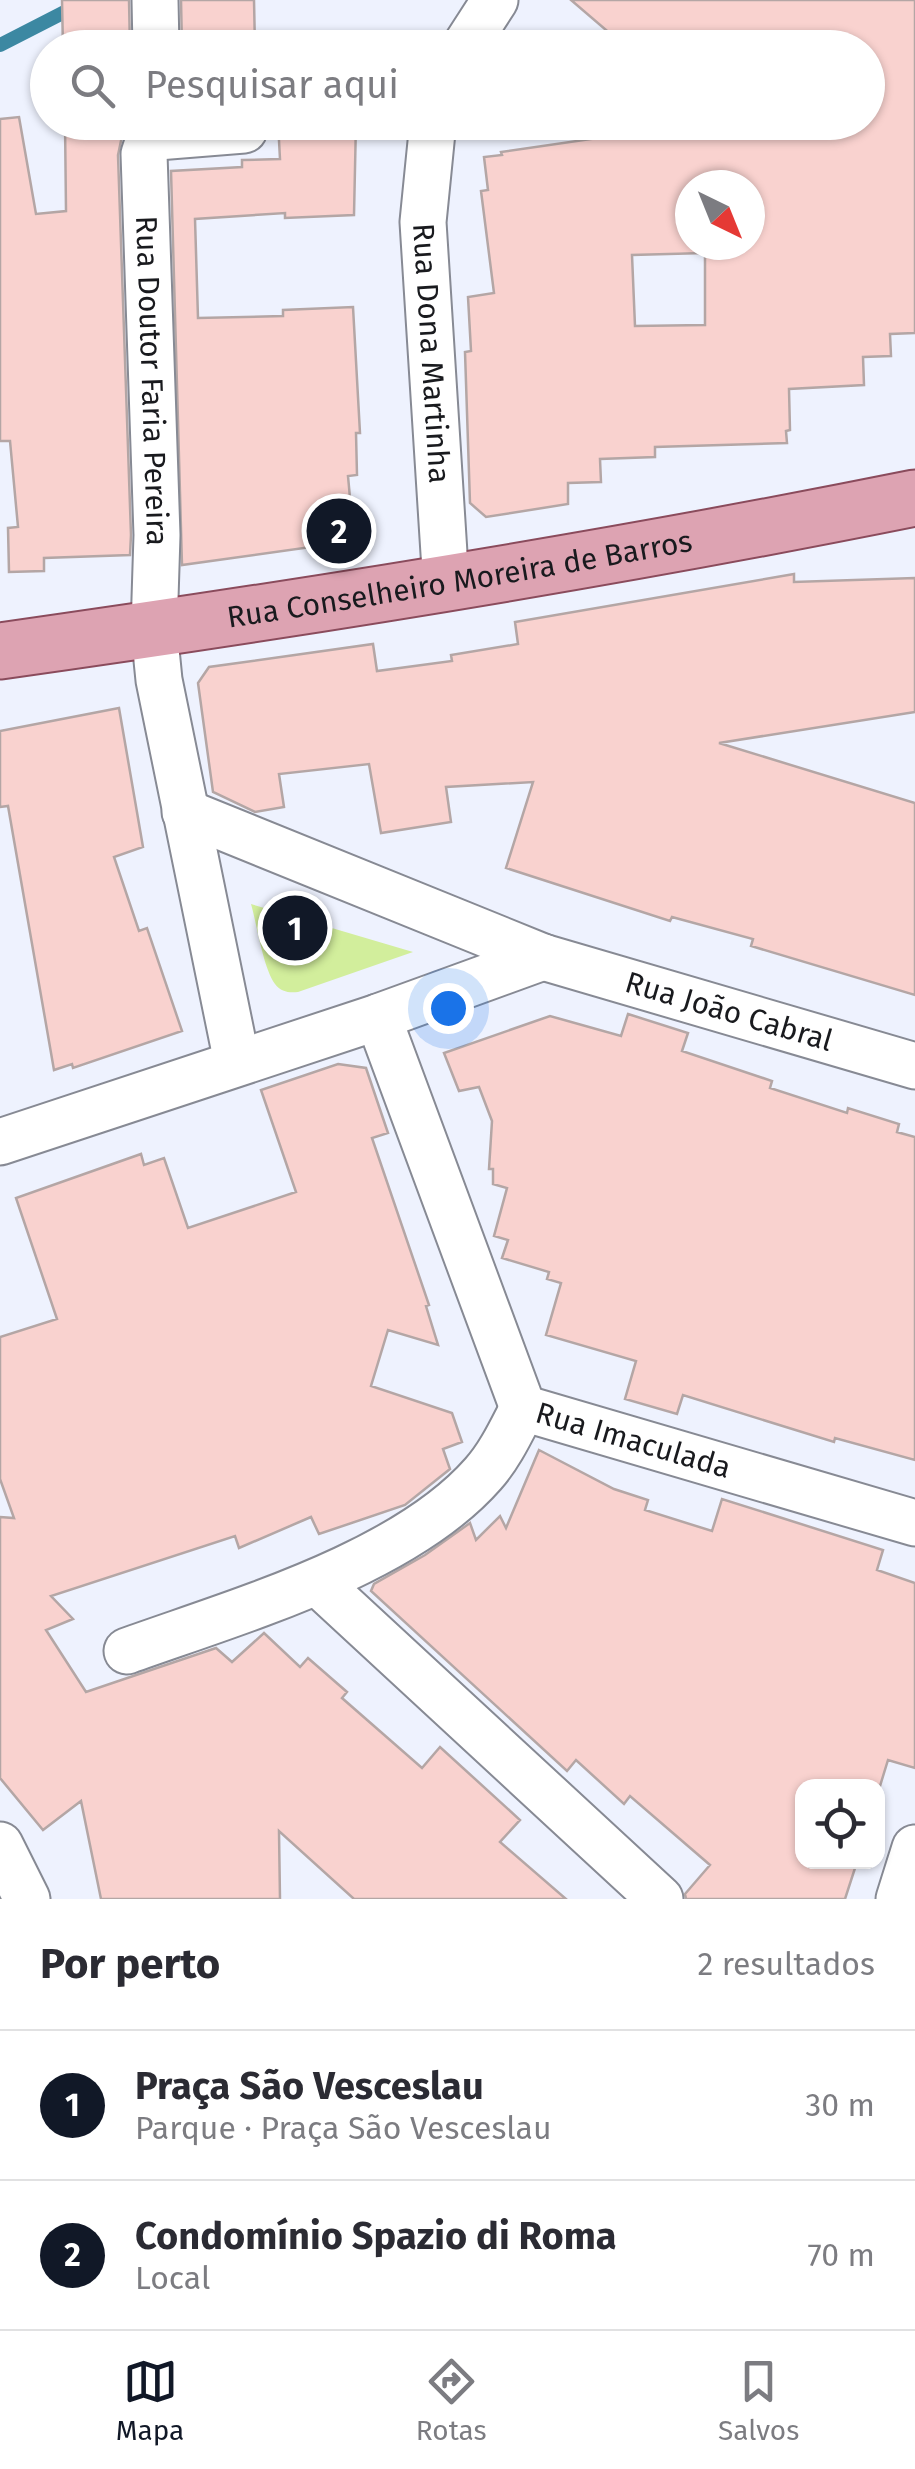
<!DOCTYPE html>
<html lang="pt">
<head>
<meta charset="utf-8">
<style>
	:root { --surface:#fff; --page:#f7f7f7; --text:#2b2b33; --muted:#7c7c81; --line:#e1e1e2; --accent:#111827 }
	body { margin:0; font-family:"Fira Sans",sans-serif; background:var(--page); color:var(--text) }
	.controls { position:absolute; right:30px; bottom:30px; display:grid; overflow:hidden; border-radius:20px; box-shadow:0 2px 8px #0004 }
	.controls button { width:90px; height:90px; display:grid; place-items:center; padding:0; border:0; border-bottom:2px solid var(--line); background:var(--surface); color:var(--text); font:50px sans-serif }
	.compass { position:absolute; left:675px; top:170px; width:90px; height:90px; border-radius:50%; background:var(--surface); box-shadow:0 2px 8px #0004; rotate:137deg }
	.you { position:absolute; left:448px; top:1008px; width:35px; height:35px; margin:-25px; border:8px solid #fff; border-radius:50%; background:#1a73e8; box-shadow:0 0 0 15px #1a73e833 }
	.badge { display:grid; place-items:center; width:65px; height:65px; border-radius:50%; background:var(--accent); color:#fff; font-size:32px; font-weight:700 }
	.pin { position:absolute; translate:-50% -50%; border:5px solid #fff; box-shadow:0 2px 10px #0006 }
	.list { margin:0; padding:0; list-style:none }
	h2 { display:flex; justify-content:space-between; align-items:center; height:130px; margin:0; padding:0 40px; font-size:42px }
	h2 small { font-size:32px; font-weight:400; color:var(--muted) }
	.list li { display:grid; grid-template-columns:65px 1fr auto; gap:30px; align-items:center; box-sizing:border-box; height:150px; padding:0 40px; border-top:2px solid var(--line) }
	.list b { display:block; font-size:38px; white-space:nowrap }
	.list p { margin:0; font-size:32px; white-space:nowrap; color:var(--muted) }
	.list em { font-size:32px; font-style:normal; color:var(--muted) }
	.icon { flex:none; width:55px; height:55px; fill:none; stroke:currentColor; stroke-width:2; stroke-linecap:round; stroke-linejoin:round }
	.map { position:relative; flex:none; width:915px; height:1899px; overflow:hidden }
	.search { position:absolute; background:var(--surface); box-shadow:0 2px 8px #0004; left:30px; right:30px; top:30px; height:110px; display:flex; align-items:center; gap:25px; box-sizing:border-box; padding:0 35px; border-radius:55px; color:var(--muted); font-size:38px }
	.sheet { height:430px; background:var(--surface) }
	nav { display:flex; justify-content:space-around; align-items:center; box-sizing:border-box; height:140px; border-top:2px solid var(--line); background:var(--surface); font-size:28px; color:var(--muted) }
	nav a { display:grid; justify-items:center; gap:5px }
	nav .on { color:var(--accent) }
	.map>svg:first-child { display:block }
	.green { fill:#d2ee9c }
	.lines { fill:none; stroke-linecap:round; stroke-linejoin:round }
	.stream { stroke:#3c88a2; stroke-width:14 }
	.building { fill:#f9d2cf; stroke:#b4a6a5; stroke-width:2.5; fill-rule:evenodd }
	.minor-casing { stroke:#878a94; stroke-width:49 }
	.major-casing { stroke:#8a4b5c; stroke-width:59 }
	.minor { stroke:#fff; stroke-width:45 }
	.major { stroke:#dda3b2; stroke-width:55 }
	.labels { text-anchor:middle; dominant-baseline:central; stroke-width:8; stroke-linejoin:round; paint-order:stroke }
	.street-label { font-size:30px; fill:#191a1e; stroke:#fff }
</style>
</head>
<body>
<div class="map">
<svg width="915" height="1899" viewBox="0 0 915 1899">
	<rect width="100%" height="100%" fill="#eef2fe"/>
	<path class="green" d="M251,904L413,952L298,992C289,993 281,992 275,984C263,967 257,925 251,904Z"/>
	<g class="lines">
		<path class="stream" d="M0,45L88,0"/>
	</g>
	<path class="building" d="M62,0H129L130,48H63Z
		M181,0H254L255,48H182Z
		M571,0H915V333L890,334L891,356L863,357L864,385L789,389L790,430L786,431L787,443L655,447V457L600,459L601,482L568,483V504L486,517L470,503L465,352L471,351L468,297L494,293L481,191L488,190L484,157L502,155L501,152L708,122H868V48H627ZM690,185H750V245H690ZM705,253V325L635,326L632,255Z
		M19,117L36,214L66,211L65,122H125L118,155L131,535L130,555L44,558V571L9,572L8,528L18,527L10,441H0V119Z
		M278,122H356L354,215L285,218V213L195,219L198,318L283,316V310L353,307L360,433H356L357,475L348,476L354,541L182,565L171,171L242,167V160L280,159Z
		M794,574V582L915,578V712L719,743L915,803V995L751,946L753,939L672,917L670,921L506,868L533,782L446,787L451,822L381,833L369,764L279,774L284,807L255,812L213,792L198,683L209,667L373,644L377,671L452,661L451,655L518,644L515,622Z
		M119,708L143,847L114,857L139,931L147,928L182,1031L73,1068L72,1064L54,1070L8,806L0,807V731Z
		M628,1014L688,1033L682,1051L772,1081L770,1088L847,1113L848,1108L899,1124L897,1132L915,1137V1460L835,1438L834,1442L683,1395L677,1414L625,1399L636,1361L546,1335L561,1283L547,1279L549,1272L502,1258L508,1240L494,1236L507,1188L493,1184V1169H489L492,1121L479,1087L459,1091L444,1053L550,1016L621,1036Z
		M338,1064L366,1068L388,1133L372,1138L429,1305L426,1306L438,1345L388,1330L371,1386L452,1413L462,1442L443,1449L450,1469L405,1505L319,1534L311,1517L239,1548L235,1536L51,1596L73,1619L46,1630L86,1692L216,1648L232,1662L264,1633L300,1667L308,1658L347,1692L342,1698L422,1768L440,1747L520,1820L500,1842L566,1899H354L279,1831L280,1899H101L81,1801L43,1830L0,1778V1517L14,1518L0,1479V1337L57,1319L16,1198L141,1154L144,1165L164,1158L188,1228L296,1192L261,1090Z
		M539,1450L614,1489L648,1500L645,1510L712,1531L722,1499L883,1550L877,1570L915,1583V1768L888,1760L880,1786H802V1862H857L845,1899H686L685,1894L710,1865L630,1796L624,1804L576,1760L567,1771L371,1591L374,1584L425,1555L470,1523L476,1540L500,1516L506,1528Z"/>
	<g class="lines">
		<g class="minor-casing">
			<g id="minor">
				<path d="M155,0L156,48"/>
				<path d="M464,48L495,0"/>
				<path id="s1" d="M157,122V137L148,142L144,154L157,535L154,630L159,680L237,1062"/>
				<path id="s2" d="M433,122L423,222L446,585"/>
				<path d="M157,137L244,130"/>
				<path id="s3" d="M185,812L543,957L915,1066"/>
				<path id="s4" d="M378,1017L523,1408L915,1523"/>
				<path d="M0,1142L378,1017L543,957"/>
				<path d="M317,1582L660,1899"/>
				<path d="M127,1651C238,1611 404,1564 483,1474C500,1455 511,1431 523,1408"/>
				<path d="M0,1845L27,1899"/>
				<path d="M899,1899L915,1848"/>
			</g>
		</g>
		<g class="major-casing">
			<g id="major">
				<path id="s5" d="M0,651C306,608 612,559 915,498"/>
			</g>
		</g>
		<use href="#minor" class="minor"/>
		<use href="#major" class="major"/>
	</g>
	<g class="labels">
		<g class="street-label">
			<text stroke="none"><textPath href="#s2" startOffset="232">Rua Dona Martinha</textPath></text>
			<text stroke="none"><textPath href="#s1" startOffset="265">Rua Doutor Faria Pereira</textPath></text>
			<text stroke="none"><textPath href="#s5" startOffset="465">Rua Conselheiro Moreira de Barros</textPath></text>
			<text stroke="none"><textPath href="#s3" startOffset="580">Rua João Cabral</textPath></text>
			<text stroke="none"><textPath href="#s4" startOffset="532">Rua Imaculada</textPath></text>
		</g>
	</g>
</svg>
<div class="controls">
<button><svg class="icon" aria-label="locate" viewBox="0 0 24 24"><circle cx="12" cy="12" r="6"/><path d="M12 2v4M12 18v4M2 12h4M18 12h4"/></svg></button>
</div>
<svg class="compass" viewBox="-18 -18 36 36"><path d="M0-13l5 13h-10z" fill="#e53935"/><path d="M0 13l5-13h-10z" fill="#7c7c81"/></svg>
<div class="you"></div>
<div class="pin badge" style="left:295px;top:928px">1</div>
<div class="pin badge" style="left:339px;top:531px">2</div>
<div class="search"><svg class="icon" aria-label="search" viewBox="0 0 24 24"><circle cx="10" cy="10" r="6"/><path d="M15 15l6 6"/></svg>Pesquisar aqui</div>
</div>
<section class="sheet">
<h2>Por perto<small>2 resultados</small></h2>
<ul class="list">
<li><span class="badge">1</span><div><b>Praça São Vesceslau</b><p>Parque · Praça São Vesceslau</p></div><em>30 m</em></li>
<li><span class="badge">2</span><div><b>Condomínio Spazio di Roma</b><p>Local</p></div><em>70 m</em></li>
</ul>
</section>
<nav>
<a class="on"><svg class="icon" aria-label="map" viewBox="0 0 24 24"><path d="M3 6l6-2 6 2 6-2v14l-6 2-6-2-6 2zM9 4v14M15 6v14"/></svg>Mapa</a>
<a><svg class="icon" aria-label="directions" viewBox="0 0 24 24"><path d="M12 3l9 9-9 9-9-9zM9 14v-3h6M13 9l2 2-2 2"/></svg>Rotas</a>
<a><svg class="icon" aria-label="saved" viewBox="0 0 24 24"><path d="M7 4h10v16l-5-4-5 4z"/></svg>Salvos</a>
</nav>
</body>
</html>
